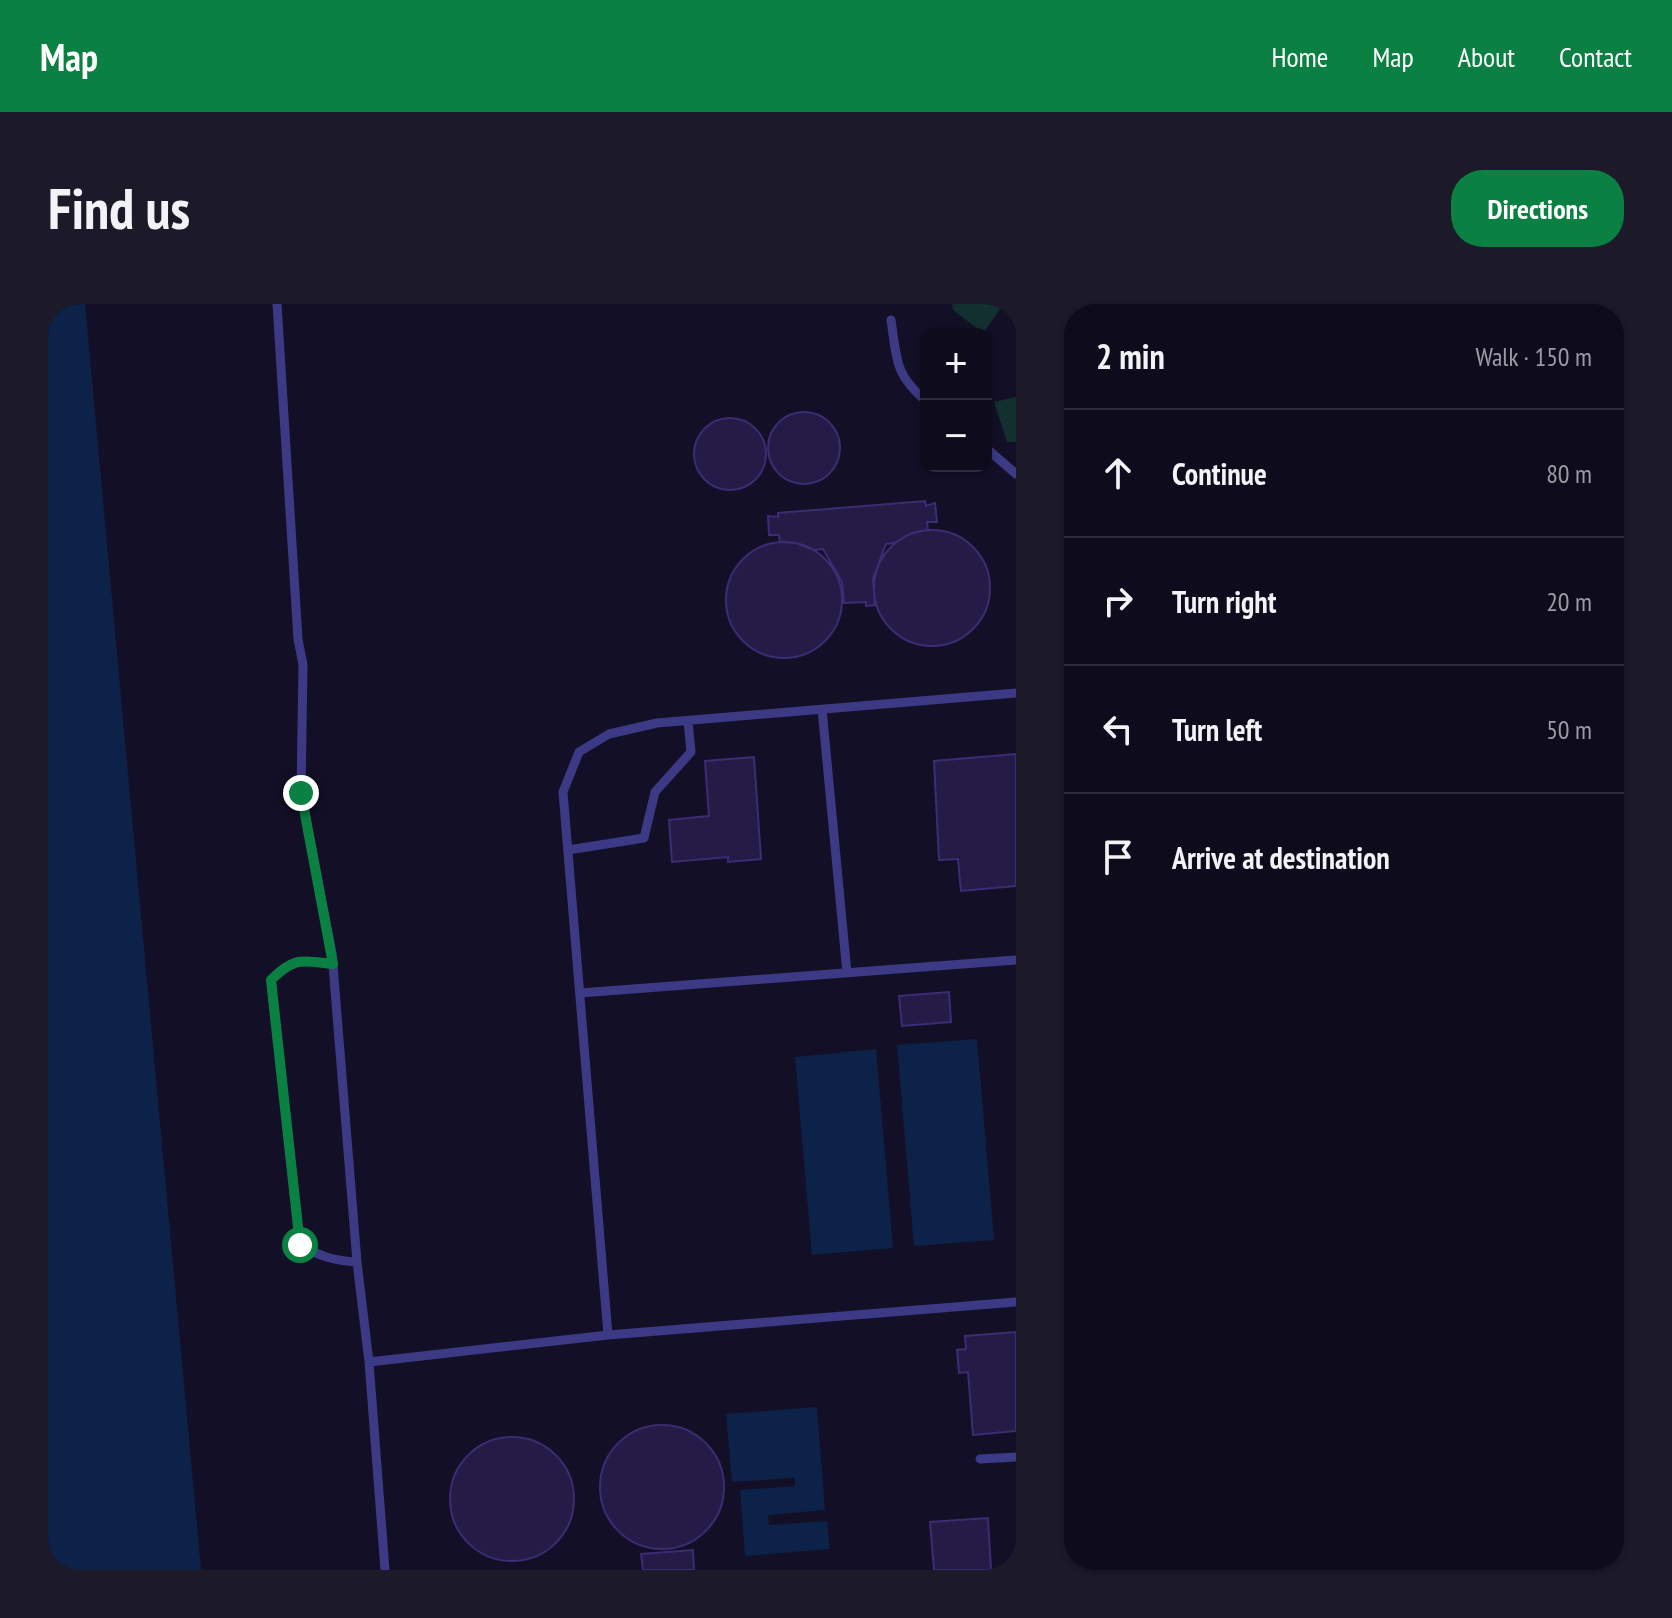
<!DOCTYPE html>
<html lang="en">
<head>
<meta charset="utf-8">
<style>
	:root { --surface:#0e0b1c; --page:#1c1929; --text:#f1f3f6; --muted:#9b9ba3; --line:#2e2b3b; --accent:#0b8043 }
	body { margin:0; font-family:"PT Sans Narrow",sans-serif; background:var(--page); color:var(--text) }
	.controls { position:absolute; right:24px; top:24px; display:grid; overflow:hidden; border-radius:16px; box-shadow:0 2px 6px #0004 }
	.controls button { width:72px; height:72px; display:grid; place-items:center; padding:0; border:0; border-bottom:2px solid var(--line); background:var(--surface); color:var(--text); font:40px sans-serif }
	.stop { position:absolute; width:24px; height:24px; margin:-18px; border:6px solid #0b8043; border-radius:50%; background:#fff }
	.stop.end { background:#0b8043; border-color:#fff; box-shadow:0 2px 8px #0008 }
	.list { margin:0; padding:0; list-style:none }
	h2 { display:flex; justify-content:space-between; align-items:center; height:104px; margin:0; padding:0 32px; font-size:34px }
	h2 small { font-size:26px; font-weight:400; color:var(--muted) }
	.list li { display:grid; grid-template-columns:52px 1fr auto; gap:24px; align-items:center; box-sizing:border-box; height:128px; padding:0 32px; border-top:2px solid var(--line) }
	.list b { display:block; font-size:30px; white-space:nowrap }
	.list em { font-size:26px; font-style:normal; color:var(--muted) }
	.icon { flex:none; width:44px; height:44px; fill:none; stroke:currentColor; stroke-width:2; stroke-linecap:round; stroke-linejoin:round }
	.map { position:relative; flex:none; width:968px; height:1266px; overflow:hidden; border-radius:32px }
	header { display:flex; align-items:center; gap:48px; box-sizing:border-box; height:112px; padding:0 40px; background:var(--accent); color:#fff }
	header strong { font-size:38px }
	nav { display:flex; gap:44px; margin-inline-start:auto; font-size:28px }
	.intro { display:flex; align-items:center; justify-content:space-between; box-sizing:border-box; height:192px; padding:0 48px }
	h1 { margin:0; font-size:56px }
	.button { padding:20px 36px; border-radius:32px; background:var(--accent); color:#fff; font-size:28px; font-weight:700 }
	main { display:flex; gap:48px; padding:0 48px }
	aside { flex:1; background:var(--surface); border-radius:32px; box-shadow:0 2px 6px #0004 }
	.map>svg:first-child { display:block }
	.green { fill:#12302f }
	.water { fill:#0c2248 }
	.building { fill:#241b47; stroke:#3b2d73; stroke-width:2 }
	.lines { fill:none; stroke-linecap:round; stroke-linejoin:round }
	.service { stroke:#3d3a85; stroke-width:9 }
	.route { stroke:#0b8043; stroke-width:10 }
</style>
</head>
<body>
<header>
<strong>Map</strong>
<nav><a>Home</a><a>Map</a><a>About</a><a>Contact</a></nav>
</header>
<div class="intro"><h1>Find us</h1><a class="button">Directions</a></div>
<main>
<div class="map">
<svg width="968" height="1266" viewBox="0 0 968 1266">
	<rect width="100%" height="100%" fill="#130f26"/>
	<path class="green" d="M904,0H956L935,29L905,6Z
		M968,93V138H959L946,98Z"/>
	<path class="water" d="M0,0H37L153,1266H0Z
		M929,735L946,936L866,942L849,741Z
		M828,745L845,944L764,951L747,753Z
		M769,1103L777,1206L720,1211L721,1221L779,1217L782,1245L697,1252L692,1186L747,1182V1174L684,1178L678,1110Z"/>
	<path class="building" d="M720 144a36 36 0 1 1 72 0a36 36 0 1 1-72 0Z
		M646 150a36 36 0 1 1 72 0a36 36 0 1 1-72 0Z
		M877,197L878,202L887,199L889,218H879L880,226L864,229L846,239L838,240L825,275L827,301L818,302V298L796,299L794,278L775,245L766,246L748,239L732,238L731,231H721L720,212L730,213V209Z
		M826 284a58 58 0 1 1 116 0a58 58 0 1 1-116 0Z
		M678 296a58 58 0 1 1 116 0a58 58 0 1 1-116 0Z
		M968,450V582L913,587L910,555L891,556L886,457Z
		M706,453L713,555L680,558V553L624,558L621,516L661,512L657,457Z
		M901,688L903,718L854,722L851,692Z
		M968,1028V1127L925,1131L920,1068L911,1069L909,1046L918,1045L917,1032Z
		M552 1183a62 62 0 1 1 124 0a62 62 0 1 1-124 0Z
		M402 1195a62 62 0 1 1 124 0a62 62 0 1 1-124 0Z
		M940,1214L943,1266H886L882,1218Z
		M645,1246L646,1266H595L593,1250Z"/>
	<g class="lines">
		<path class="service" d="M229,0L250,335L255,361L253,489L284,649L309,958L321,1058
			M843,16C849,55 846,70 878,97
			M938,144L968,170
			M774,405L799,669
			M520,546L596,534L607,488L643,448L640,417
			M285,660C254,657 247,652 223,676L252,941C271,952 287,957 309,958
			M532,689L968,656
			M560,1031L515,488L531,448L561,430L609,419L968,389
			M932,1155L968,1153
			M337,1266L321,1058L560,1031L968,998"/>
	</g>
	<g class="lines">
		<path class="route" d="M252,941L223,676C247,652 254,657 285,660L253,489"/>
	</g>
</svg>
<div class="controls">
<button>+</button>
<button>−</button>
</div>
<div class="stop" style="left:252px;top:941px"></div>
<div class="stop end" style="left:253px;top:489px"></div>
</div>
<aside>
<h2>2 min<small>Walk · 150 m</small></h2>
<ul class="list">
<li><svg class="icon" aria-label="ahead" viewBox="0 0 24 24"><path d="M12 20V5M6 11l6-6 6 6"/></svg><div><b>Continue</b></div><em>80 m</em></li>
<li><svg class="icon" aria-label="right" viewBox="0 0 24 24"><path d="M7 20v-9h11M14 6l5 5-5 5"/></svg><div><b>Turn right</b></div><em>20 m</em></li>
<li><svg class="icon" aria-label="left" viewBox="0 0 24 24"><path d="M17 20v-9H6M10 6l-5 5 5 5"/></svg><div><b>Turn left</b></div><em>50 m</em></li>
<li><svg class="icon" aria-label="arrive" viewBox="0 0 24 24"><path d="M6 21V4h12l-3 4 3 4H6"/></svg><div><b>Arrive at destination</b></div></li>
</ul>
</aside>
</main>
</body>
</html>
